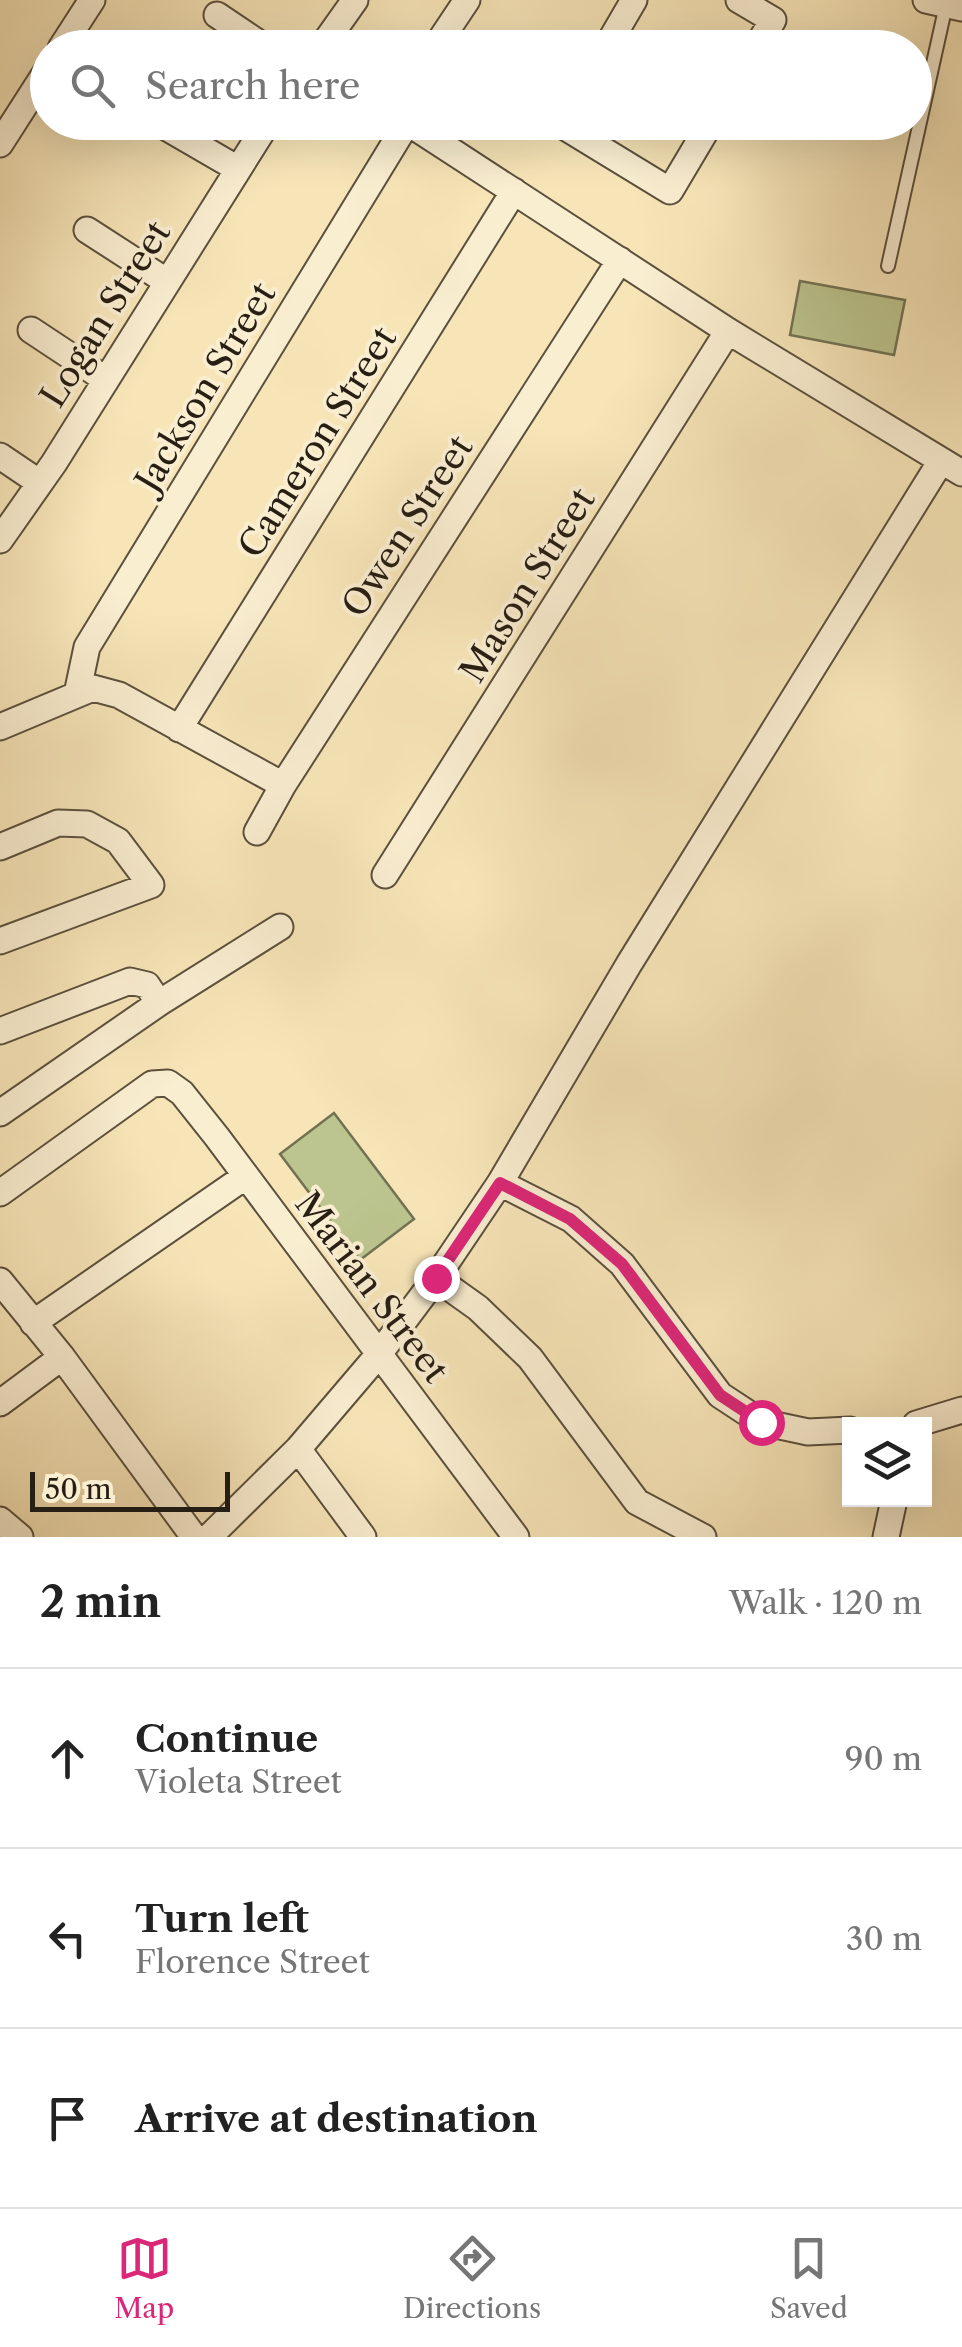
<!DOCTYPE html>
<html lang="en">
<head>
<meta charset="utf-8">
<style>
	:root { --surface:#fff; --page:#f6f6f6; --text:#222; --muted:#767676; --line:#e0e0e0; --accent:#db2777 }
	body { margin:0; font-family:"Libre Caslon Text",serif; background:var(--page); color:var(--text) }
	.controls { position:absolute; right:30px; bottom:30px; display:grid; overflow:hidden; border-radius:0px; box-shadow:0 10px 40px #0002 }
	.controls button { width:90px; height:90px; display:grid; place-items:center; padding:0; border:0; border-bottom:2px solid var(--line); background:var(--surface); color:var(--text); font:50px sans-serif }
	.scale { position:absolute; left:30px; bottom:25px; width:200px; box-sizing:border-box; padding-left:10px; border:5px solid #271e14; border-top:0; font-size:28px; line-height:35px; white-space:nowrap; color:#271e14; -webkit-text-stroke:8px #faeed1; paint-order:stroke }
	.stop { position:absolute; width:30px; height:30px; margin:-22px; border:8px solid #db2777; border-radius:50%; background:#fff }
	.stop.end { background:#db2777; border-color:#fff; box-shadow:0 2px 10px #0008 }
	.list { margin:0; padding:0; list-style:none }
	h2 { display:flex; justify-content:space-between; align-items:center; height:130px; margin:0; padding:0 40px; font-size:42px }
	h2 small { font-size:32px; font-weight:400; color:var(--muted) }
	.list li { display:grid; grid-template-columns:65px 1fr auto; gap:30px; align-items:center; box-sizing:border-box; height:180px; padding:0 40px; border-top:2px solid var(--line) }
	.list b { display:block; font-size:38px; white-space:nowrap }
	.list p { margin:0; font-size:32px; white-space:nowrap; color:var(--muted) }
	.list em { font-size:32px; font-style:normal; color:var(--muted) }
	.icon { flex:none; width:55px; height:55px; fill:none; stroke:currentColor; stroke-width:2; stroke-linecap:round; stroke-linejoin:round }
	.map { position:relative; flex:none; width:962px; height:1537px; overflow:hidden }
	.search { position:absolute; background:var(--surface); box-shadow:0 10px 40px #0002; left:30px; right:30px; top:30px; height:110px; display:flex; align-items:center; gap:25px; box-sizing:border-box; padding:0 35px; border-radius:55px; color:var(--muted); font-size:38px }
	.sheet { height:670px; background:var(--surface) }
	nav { display:flex; justify-content:space-around; align-items:center; box-sizing:border-box; height:140px; border-top:2px solid var(--line); background:var(--surface); font-size:28px; color:var(--muted) }
	nav a { display:grid; justify-items:center; gap:5px }
	nav .on { color:var(--accent) }
	.map>svg:first-child { display:block }
	.grass { fill:#bcc58f; stroke:#727252; stroke-width:2.5 }
	.lines { fill:none; stroke-linecap:round; stroke-linejoin:round }
	.service-casing { stroke:#5b503d; stroke-width:16 }
	.minor-casing { stroke:#5b503d; stroke-width:29 }
	.service { stroke:#faeed1; stroke-width:12 }
	.minor { stroke:#faeed1; stroke-width:25 }
	.route { stroke:#db2777; stroke-width:12 }
	.labels { text-anchor:middle; dominant-baseline:central; stroke-width:8; stroke-linejoin:round; paint-order:stroke }
	.street-label { font-size:35px; fill:#271e14; stroke:#faeed1 }
</style>
</head>
<body>
<div class="map">
<svg width="962" height="1537" viewBox="0 0 962 1537">
	<rect width="100%" height="100%" fill="#f7e5b8"/>
	<filter id="stains"><feTurbulence type="fractalNoise" baseFrequency=".002" numOctaves="4"/><feColorMatrix values="0 0 0 0 .2 0 0 0 0 .09 0 0 0 0 .02 0 0 0 .5 -.17"/></filter>
	<radialGradient id="worn" r=".72"><stop offset=".6" stop-color="#630" stop-opacity="0"/><stop offset="1" stop-color="#630" stop-opacity=".3"/></radialGradient>
	<path class="grass" d="M800,281L905,300L894,355L790,335Z
		M334,1113L414,1219L360,1260L280,1154Z"/>
	<g class="lines">
		<g class="service-casing">
			<path id="service" d="M888,266L946,5"/>
		</g>
		<g class="minor-casing">
			<path id="minor" d="M739,0L773,20L756,48
				M926,0L962,8
				M217,15L266,48
				M61,48L92,0
				M321,48L355,0
				M435,48L467,0
				M606,48L634,0
				M157,122L238,169
				M407,122L728,331L962,473
				M557,122L670,191L711,122
				M0,144L48,69
				M87,230L166,281
				M31,330L105,379
				M0,456L40,483
				M0,540L54,463L268,122
				M77,694L87,647L407,123
				M0,727L93,688L119,695L283,785
				M179,729L514,191
				M257,832L283,785L620,260
				M0,847L58,823L87,824L118,841L151,885L0,941
				M385,875L728,331
				M0,1031L130,981L147,985L159,1003
				M0,1113L159,1003L280,927
				M500,1183L571,1219L622,1264L720,1395L761,1422L808,1432L850,1430
				M0,1193L152,1084L168,1083L182,1093L217,1137L516,1537
				M436,1278L478,1308L530,1358L637,1502L703,1537
				M0,1281L62,1357L194,1537
				M33,1323L246,1176
				M0,1403L62,1357
				M916,1424L962,1410
				M298,1449L363,1537
				M0,1520L20,1537
				M209,1537L298,1449L379,1354L436,1278L500,1183L629,964L941,461
				M886,1537L894,1500"/>
		</g>
		<use href="#service" class="service"/>
		<use href="#minor" class="minor"/>
	</g>
	<g class="lines">
		<path class="route" d="M436,1278L500,1183L570,1219L622,1264L720,1395L761,1422"/>
	</g>
	<g class="labels">
		<g class="street-label">
			<text transform="translate(105 314) rotate(-58)">Logan Street</text>
			<text transform="translate(205 387) rotate(-59)">Jackson Street</text>
			<text transform="translate(317 442) rotate(-58)">Cameron Street</text>
			<text transform="translate(407 526) rotate(-57)">Owen Street</text>
			<text transform="translate(527 585) rotate(-58)">Mason Street</text>
			<text transform="translate(372 1287) rotate(53)">Marian Street</text>
		</g>
	</g>
	<rect width="100%" height="100%" filter="url(#stains)"/>
	<rect width="100%" height="100%" fill="url(#worn)"/>
</svg>
<div class="controls">
<button><svg class="icon" aria-label="layers" viewBox="0 0 24 24"><path d="M12 4l9 5-9 5-9-5zM3 14l9 5 9-5"/></svg></button>
</div>
<div class="scale">50 m</div>
<div class="stop" style="left:761px;top:1422px"></div>
<div class="stop end" style="left:436px;top:1278px"></div>
<div class="search"><svg class="icon" aria-label="search" viewBox="0 0 24 24"><circle cx="10" cy="10" r="6"/><path d="M15 15l6 6"/></svg>Search here</div>
</div>
<section class="sheet">
<h2>2 min<small>Walk · 120 m</small></h2>
<ul class="list">
<li><svg class="icon" aria-label="ahead" viewBox="0 0 24 24"><path d="M12 20V5M6 11l6-6 6 6"/></svg><div><b>Continue</b><p>Violeta Street</p></div><em>90 m</em></li>
<li><svg class="icon" aria-label="left" viewBox="0 0 24 24"><path d="M17 20v-9H6M10 6l-5 5 5 5"/></svg><div><b>Turn left</b><p>Florence Street</p></div><em>30 m</em></li>
<li><svg class="icon" aria-label="arrive" viewBox="0 0 24 24"><path d="M6 21V4h12l-3 4 3 4H6"/></svg><div><b>Arrive at destination</b></div></li>
</ul>
</section>
<nav>
<a class="on"><svg class="icon" aria-label="map" viewBox="0 0 24 24"><path d="M3 6l6-2 6 2 6-2v14l-6 2-6-2-6 2zM9 4v14M15 6v14"/></svg>Map</a>
<a><svg class="icon" aria-label="directions" viewBox="0 0 24 24"><path d="M12 3l9 9-9 9-9-9zM9 14v-3h6M13 9l2 2-2 2"/></svg>Directions</a>
<a><svg class="icon" aria-label="saved" viewBox="0 0 24 24"><path d="M7 4h10v16l-5-4-5 4z"/></svg>Saved</a>
</nav>
</body>
</html>
